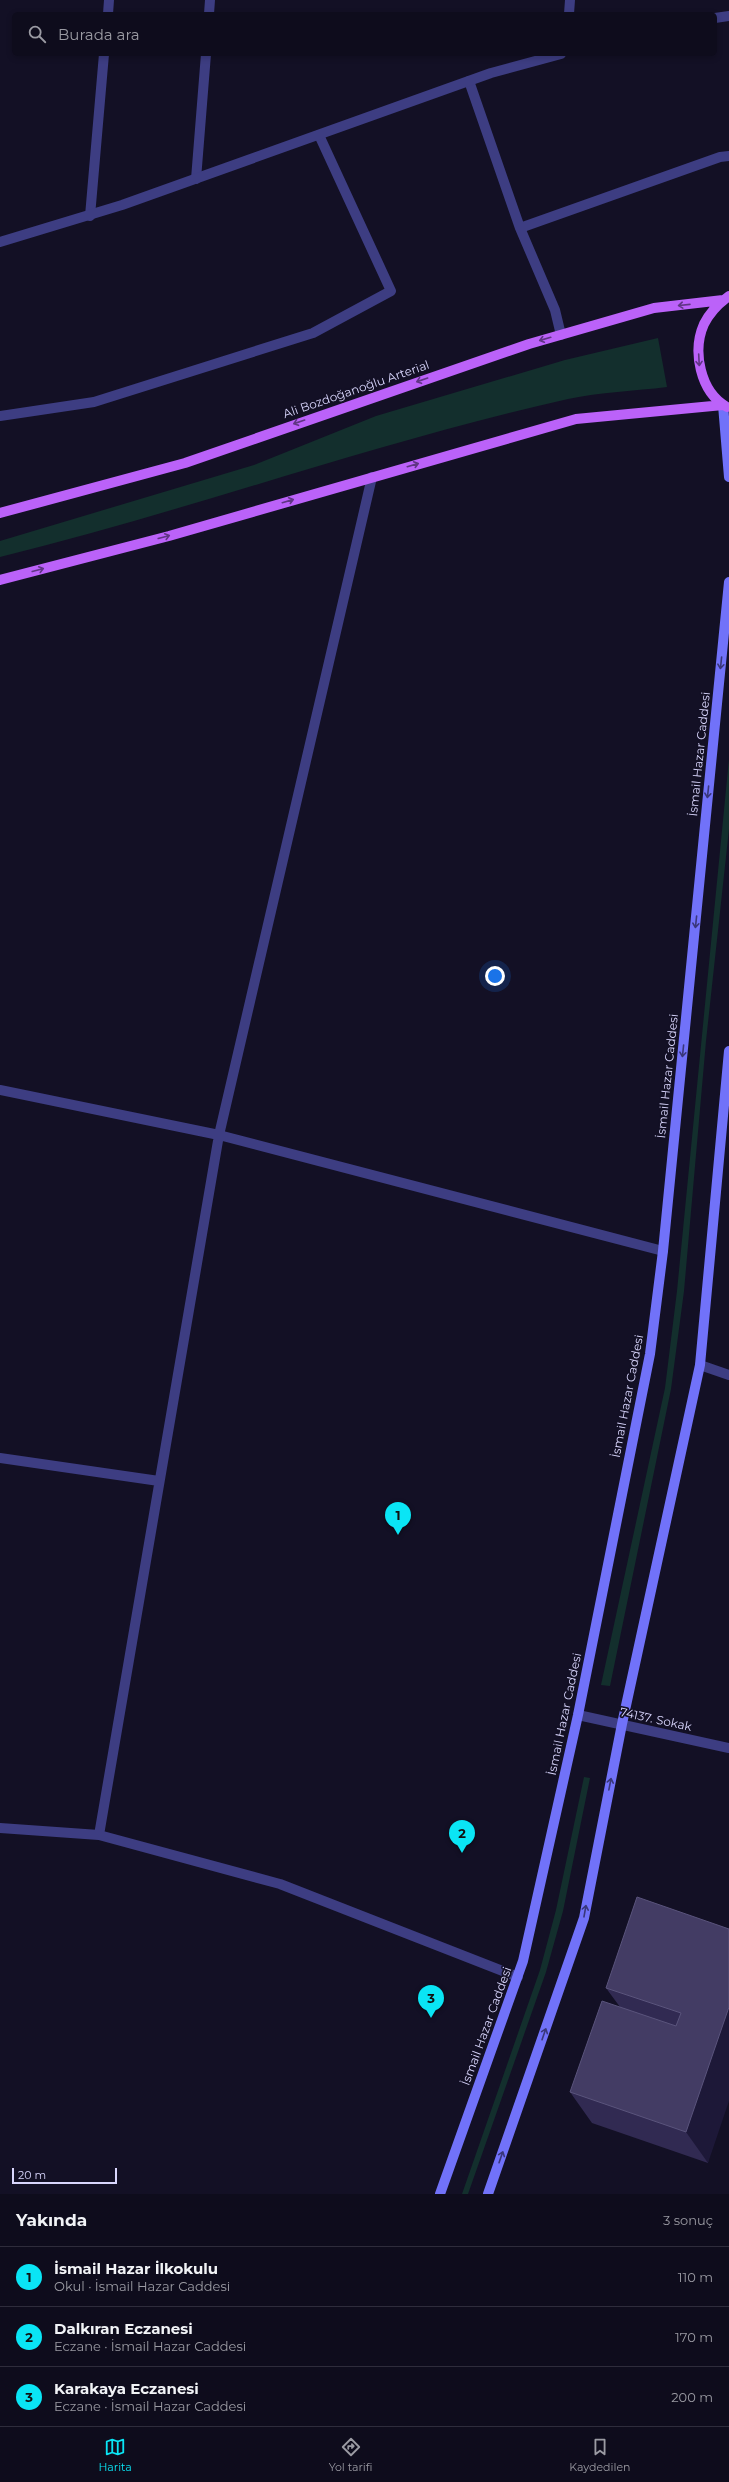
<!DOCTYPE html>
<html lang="tr">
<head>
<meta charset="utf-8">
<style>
	:root { --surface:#0e0c1c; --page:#171525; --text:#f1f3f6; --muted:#9b9ba3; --line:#2e2c3b; --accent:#0ae5f5 }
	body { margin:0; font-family:Montserrat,sans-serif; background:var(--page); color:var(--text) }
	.scale { position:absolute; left:12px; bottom:10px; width:105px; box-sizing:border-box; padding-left:4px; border:2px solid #d9d6fd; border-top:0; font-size:11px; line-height:14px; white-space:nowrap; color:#d9d6fd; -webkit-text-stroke:3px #131025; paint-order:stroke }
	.you { position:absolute; left:495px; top:976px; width:14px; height:14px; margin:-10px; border:3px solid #fff; border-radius:50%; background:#1a73e8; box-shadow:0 0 0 6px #1a73e833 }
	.badge { display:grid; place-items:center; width:26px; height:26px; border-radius:50%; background:var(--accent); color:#111; font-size:13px; font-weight:700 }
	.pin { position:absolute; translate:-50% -33px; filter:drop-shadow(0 1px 2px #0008) }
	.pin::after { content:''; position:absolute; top:21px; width:14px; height:12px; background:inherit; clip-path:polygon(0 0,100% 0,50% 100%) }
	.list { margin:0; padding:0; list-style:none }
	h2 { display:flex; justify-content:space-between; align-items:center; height:52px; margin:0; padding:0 16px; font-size:17px }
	h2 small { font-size:13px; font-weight:400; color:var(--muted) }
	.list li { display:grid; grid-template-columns:26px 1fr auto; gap:12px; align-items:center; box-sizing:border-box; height:60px; padding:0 16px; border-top:1px solid var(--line) }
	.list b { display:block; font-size:15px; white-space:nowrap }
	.list p { margin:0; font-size:13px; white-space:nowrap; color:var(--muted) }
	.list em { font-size:13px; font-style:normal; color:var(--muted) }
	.icon { flex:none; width:22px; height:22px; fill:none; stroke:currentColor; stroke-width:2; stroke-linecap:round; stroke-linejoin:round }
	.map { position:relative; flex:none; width:729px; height:2194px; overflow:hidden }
	.search { position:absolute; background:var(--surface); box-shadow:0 2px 6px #0003; left:12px; right:12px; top:12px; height:44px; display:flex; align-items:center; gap:10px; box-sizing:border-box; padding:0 14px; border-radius:6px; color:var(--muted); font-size:15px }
	.sheet { height:232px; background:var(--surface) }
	nav { display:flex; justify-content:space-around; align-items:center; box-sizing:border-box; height:56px; border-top:1px solid var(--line); background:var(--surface); font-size:11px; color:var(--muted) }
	nav a { display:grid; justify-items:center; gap:2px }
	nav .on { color:var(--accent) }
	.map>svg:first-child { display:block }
	.green { fill:#132f2d }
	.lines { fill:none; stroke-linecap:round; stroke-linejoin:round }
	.minor { stroke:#3d3d82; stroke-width:10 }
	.tertiary { stroke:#3d3d82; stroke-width:10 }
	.secondary { stroke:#7172f9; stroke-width:10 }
	.primary { stroke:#bb62f9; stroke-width:10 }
	.wall { fill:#312a52 }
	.shaded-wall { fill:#1d1838 }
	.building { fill:#433c64; stroke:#5a547c }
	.oneway { stroke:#5f3584 }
	.oneway2 { stroke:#39377a }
	.labels { text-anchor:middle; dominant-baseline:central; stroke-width:3.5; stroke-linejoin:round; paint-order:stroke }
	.street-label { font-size:12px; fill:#d9d6fd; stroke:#131025 }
</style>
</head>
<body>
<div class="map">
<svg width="729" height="2194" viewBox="0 0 729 2194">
	<rect width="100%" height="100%" fill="#131025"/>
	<path class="green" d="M658,338L667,387C635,391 600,392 568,399C376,442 191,510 0,557V541L254,465L376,416L565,360Z
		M729,759V829L706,1041L684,1291L671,1389L610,1686L601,1685L665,1388L677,1291Z
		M584,1777L590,1778L563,1911L546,1972L468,2194H462L540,1970L556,1910Z"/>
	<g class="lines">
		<path class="minor" d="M108,14L109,0
			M209,14L210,0
			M569,14L570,0
			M469,81L520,228L555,310L561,335
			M196,179L206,54
			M90,216L104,54
			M520,228L720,157L729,156
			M0,416L94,402L313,333L391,291L319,135
			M0,1090L219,1135L663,1251
			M700,1365L729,1375
			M0,1458L159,1481
			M578,1715L729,1748
			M0,1828L99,1835L280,1884L518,1977
			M99,1835L219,1135L372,477"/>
		<path class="tertiary" d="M715,18L729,16
			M0,242L122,205L491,73L561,54"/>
		<path class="secondary" d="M723,405L729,477
			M440,2194L523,1961L578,1715L650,1354L663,1251L729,582
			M488,2194L584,1918L622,1724L700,1365L729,1051"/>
		<path class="primary" d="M727,407C700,392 692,351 704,324C710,312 719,303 729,296
			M0,513L185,463L529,344L654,308L723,300
			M0,580L169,536L576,419L723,405"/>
	</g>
	<path class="wall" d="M729,1929L708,2163L592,2123L570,2092L620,2007L606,1988Z"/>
	<path class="shaded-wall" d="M729,2007V2101L708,2163L686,2132Z"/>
	<path class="building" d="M637,1897L729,1929V2007L686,2132L570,2092L602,2001L676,2026L681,2013L606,1988Z"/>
	<defs><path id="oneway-shaft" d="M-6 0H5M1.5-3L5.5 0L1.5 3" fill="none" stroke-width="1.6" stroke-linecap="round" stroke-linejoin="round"/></defs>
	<g class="oneway">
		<use href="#oneway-shaft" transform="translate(684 305) rotate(174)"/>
		<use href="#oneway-shaft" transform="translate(545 339) rotate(164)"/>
		<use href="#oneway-shaft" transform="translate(699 360) rotate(87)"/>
		<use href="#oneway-shaft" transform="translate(422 380) rotate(161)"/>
		<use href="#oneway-shaft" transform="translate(299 422) rotate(161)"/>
		<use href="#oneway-shaft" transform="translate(413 465) rotate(-16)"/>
		<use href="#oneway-shaft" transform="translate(288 501) rotate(-16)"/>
		<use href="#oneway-shaft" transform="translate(164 537) rotate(-15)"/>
		<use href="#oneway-shaft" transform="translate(38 570) rotate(-15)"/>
	</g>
	<g class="oneway2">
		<use href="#oneway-shaft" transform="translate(721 663) rotate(96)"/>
		<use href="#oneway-shaft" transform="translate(708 792) rotate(96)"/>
		<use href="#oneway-shaft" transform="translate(696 922) rotate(96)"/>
		<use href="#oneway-shaft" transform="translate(683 1051) rotate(96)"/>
		<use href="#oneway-shaft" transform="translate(610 1784) rotate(-79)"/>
		<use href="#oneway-shaft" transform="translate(585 1911) rotate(-80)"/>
		<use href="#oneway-shaft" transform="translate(544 2034) rotate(-71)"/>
		<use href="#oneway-shaft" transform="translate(501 2157) rotate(-71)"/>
	</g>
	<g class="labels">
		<g class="street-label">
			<text transform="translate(356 389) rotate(-19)">Ali Bozdoğanoğlu Arterial</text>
			<text transform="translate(699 754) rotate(-84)">İsmail Hazar Caddesi</text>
			<text transform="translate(667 1076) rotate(-84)">İsmail Hazar Caddesi</text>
			<text transform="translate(627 1396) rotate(-79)">İsmail Hazar Caddesi</text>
			<text transform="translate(564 1714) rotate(-78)">İsmail Hazar Caddesi</text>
			<text transform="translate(656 1719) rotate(12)">74137. Sokak</text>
			<text transform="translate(486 2026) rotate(-70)">İsmail Hazar Caddesi</text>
		</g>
	</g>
</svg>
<div class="scale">20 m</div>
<div class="you"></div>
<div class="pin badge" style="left:398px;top:1535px">1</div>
<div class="pin badge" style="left:462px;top:1853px">2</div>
<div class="pin badge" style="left:431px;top:2018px">3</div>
<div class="search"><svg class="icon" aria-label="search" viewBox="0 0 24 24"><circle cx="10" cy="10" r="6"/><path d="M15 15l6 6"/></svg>Burada ara</div>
</div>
<section class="sheet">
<h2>Yakında<small>3 sonuç</small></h2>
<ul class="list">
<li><span class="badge">1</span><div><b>İsmail Hazar İlkokulu</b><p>Okul · İsmail Hazar Caddesi</p></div><em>110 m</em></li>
<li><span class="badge">2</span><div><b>Dalkıran Eczanesi</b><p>Eczane · İsmail Hazar Caddesi</p></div><em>170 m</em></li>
<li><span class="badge">3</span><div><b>Karakaya Eczanesi</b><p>Eczane · İsmail Hazar Caddesi</p></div><em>200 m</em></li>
</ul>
</section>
<nav>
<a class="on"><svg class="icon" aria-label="map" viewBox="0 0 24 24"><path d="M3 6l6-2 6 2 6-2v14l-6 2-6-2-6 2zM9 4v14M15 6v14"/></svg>Harita</a>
<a><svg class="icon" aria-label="directions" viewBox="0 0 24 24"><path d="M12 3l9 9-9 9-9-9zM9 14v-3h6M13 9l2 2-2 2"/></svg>Yol tarifi</a>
<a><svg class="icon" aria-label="saved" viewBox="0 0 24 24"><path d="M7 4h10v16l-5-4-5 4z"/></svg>Kaydedilen</a>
</nav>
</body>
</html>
